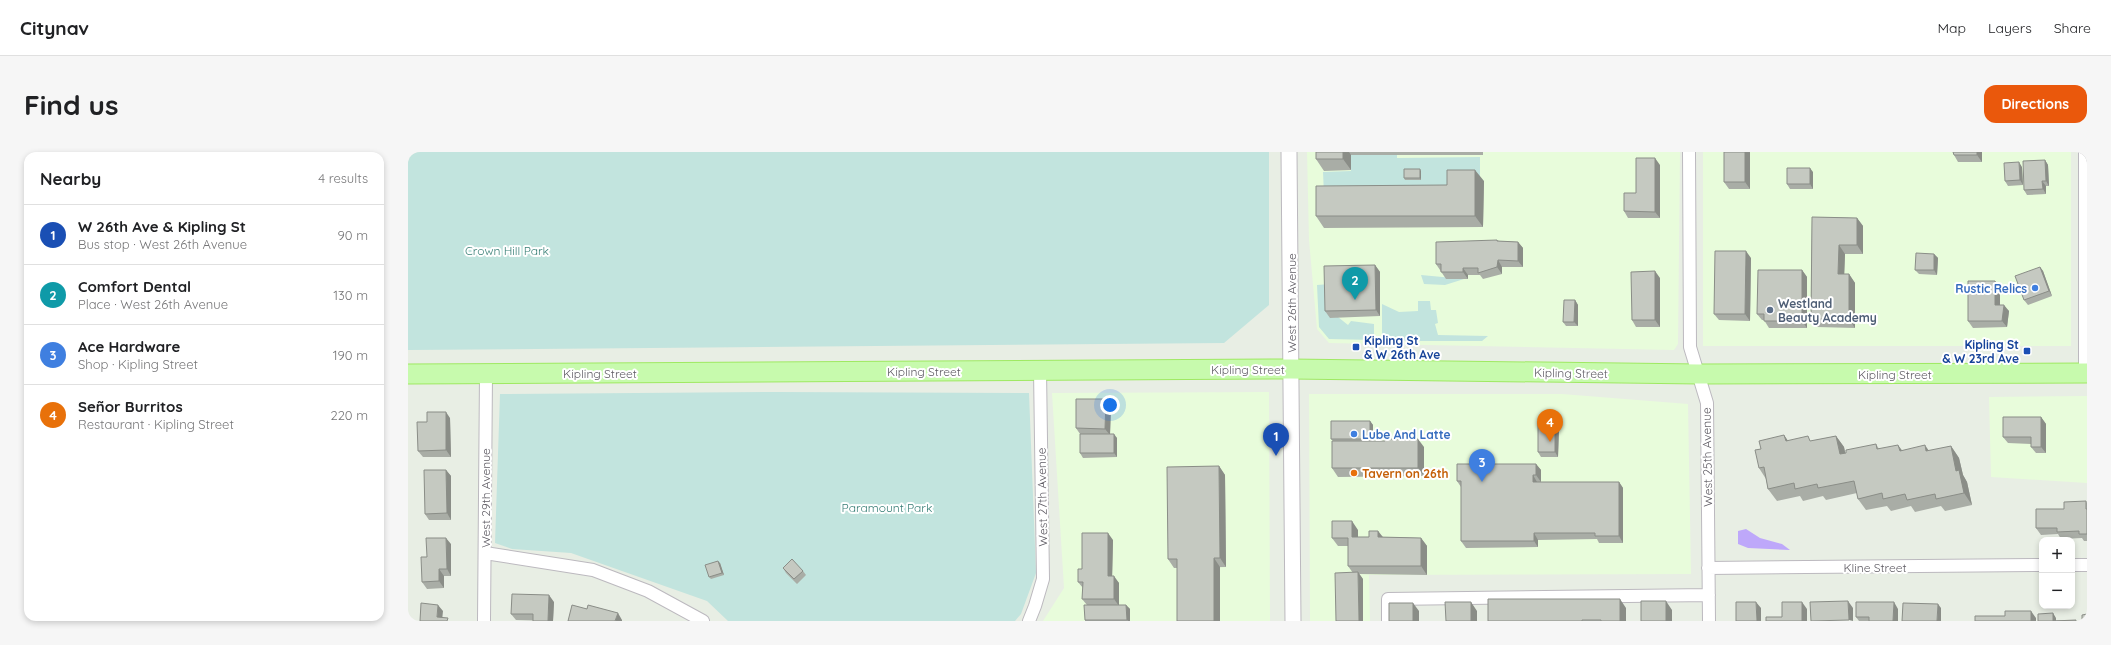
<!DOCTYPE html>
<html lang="en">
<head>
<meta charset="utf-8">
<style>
	:root { --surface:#fff; --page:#f6f6f6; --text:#202124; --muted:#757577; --line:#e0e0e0; --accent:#ea580c }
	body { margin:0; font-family:Quicksand,sans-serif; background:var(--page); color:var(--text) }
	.controls { position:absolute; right:12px; bottom:12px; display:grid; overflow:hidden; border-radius:8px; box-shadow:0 2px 6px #0003 }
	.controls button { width:36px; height:36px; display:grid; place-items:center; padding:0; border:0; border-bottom:1px solid var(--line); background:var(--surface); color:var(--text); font:20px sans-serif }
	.you { position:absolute; left:702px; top:253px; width:14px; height:14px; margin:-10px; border:3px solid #fff; border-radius:50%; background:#1a73e8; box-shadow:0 0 0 6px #1a73e833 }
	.badge { display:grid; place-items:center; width:26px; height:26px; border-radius:50%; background:var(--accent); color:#fff; font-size:13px; font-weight:700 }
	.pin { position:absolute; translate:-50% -33px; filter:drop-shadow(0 1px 2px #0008) }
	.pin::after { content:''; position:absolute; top:21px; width:14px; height:12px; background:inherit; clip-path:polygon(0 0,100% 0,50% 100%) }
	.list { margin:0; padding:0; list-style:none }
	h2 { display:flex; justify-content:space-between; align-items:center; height:52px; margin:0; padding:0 16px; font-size:17px }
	h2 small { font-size:13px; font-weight:400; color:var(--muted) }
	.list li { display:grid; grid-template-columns:26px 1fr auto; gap:12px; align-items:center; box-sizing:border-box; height:60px; padding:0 16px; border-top:1px solid var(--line) }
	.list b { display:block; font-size:15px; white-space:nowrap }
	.list p { margin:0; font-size:13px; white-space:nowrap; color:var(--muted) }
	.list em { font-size:13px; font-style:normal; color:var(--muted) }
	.map { position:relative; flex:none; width:1679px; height:469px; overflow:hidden; border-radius:12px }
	header { display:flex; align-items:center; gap:24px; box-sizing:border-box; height:56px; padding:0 20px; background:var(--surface); border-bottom:1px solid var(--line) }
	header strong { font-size:19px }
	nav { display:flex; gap:22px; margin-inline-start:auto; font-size:14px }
	.intro { display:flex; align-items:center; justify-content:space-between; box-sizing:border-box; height:96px; padding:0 24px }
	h1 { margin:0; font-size:28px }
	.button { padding:10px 18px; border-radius:12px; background:var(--accent); color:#fff; font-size:14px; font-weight:700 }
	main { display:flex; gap:24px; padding:0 24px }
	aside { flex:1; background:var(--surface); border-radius:12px; box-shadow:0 2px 6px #0003 }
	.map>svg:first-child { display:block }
	.commercial { fill:#e8fcdb }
	.green { fill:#c2e4de }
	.water { fill:#bea8fa }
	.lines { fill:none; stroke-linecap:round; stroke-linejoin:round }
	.minor-casing { stroke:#bcb9bf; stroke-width:14 }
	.tertiary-casing { stroke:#bcb9bf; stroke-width:17 }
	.primary-casing { stroke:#9fe962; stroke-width:21 }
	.minor { stroke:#fff; stroke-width:12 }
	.tertiary { stroke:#fff; stroke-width:15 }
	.primary { stroke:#c7faad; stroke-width:19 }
	.wall { fill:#a9ada6 }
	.shaded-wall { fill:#8a8d87 }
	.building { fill:#c5c9c1; stroke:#8a8d87 }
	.shop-dot { fill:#3f7fe0; stroke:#fff; stroke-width:1.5 }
	.service-dot { fill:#5c6f8a; stroke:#fff; stroke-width:1.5 }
	.transit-dot { fill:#1a4fb4; stroke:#fff; stroke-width:1.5 }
	.food-dot { fill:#e8710a; stroke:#fff; stroke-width:1.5 }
	.labels { text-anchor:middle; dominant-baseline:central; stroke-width:4; stroke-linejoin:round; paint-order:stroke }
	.park-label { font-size:12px; fill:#387f76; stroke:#fff }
	.shop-label { font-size:12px; font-weight:bold; fill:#366cbe; stroke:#fff; text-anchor:end }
	.street-label { font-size:12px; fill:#5f5c64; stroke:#fff }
	.service-label { font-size:12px; font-weight:bold; fill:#4e5e75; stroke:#fff; text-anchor:start }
	.transit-label { font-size:12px; font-weight:bold; fill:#164399; stroke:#fff; text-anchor:start }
	.food-label { font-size:12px; font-weight:bold; fill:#c56008; stroke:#fff; text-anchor:start }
</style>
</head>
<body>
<header>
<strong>Citynav</strong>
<nav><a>Map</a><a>Layers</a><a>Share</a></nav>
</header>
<div class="intro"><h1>Find us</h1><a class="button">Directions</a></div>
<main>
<aside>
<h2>Nearby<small>4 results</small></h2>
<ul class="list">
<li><span class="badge" style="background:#1a4fb4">1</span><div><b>W 26th Ave &amp; Kipling St</b><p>Bus stop · West 26th Avenue</p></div><em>90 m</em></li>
<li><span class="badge" style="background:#0f9aa8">2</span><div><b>Comfort Dental</b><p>Place · West 26th Avenue</p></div><em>130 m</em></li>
<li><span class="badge" style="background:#3f7fe0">3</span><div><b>Ace Hardware</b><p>Shop · Kipling Street</p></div><em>190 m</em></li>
<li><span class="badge" style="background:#e8710a">4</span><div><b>Señor Burritos</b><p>Restaurant · Kipling Street</p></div><em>220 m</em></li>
</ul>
</aside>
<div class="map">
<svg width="1679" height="469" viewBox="0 0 1679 469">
	<rect width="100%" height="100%" fill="#e8eee4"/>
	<path class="commercial" d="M899,0H1272L1270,192L1266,198L921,191L909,177L901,88Z
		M1295,0H1663V194H1295Z
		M861,240L862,469H635L656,436L644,241Z
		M901,242H1154L1280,252L1283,422L961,423L962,469H902Z
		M1679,244V331L1583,325L1581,245Z"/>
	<path class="green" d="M0,0H861V153L816,191L0,198Z
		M943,3H989V6L1072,5V29L1048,45L916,43L915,20L943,19Z
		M1013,123L1056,127L1037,133L1016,132Z
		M922,132V166L930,165L940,173L943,169L966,172V188L921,187L911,175L909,133Z
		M1010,149H1022L1023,158H1028L1030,171L1027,172L1030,183L1080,184L1074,189H974V152L991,160L1010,159Z
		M370,240L621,241L628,421L613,462L607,469H320L299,449L163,401L104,397L87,391L92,242Z"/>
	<path class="water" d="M1338,377L1352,386L1374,392L1382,398L1340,396L1330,392V379Z"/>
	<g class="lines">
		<g class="minor-casing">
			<path id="minor" d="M1281,0L1282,195L1299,251L1301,469
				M1677,221V0
				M77,401L185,418L240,439L295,469
				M1664,413H1679
				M1300,416L1634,413
				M76,469L78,222
				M621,469L627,454L635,427L632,218
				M980,469V447L1301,443"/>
		</g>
		<g class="tertiary-casing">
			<path id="tertiary" d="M881,0L885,469"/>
		</g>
		<g class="primary-casing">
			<path id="primary" d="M0,222L883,217L1291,222L1679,221"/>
		</g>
		<use href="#minor" class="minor"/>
		<use href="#tertiary" class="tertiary"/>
		<use href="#primary" class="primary"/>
	</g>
	<path class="wall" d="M908,0H1075V3H943V18L916,19L908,7Z
		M1316,0H1342V37H1321L1316,30Z
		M1574,0V10H1550L1546,3Z
		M1637,8L1640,13L1641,34H1638V42L1619,43L1616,38Z
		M1252,13V66H1220L1216,59L1228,41Z
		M1614,15L1615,33L1600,34L1597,29Z
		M1013,19V28H997L996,26Z
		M1405,20V37H1382L1379,32Z
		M1076,29L1075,75L916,76L908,64L1039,33Z
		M1404,65L1449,66L1455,74V102H1437L1436,122H1441L1447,131V176L1409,175L1403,167Z
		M1089,88L1091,89L1110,90L1115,96V115H1094V122L1075,127L1072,123H1060V127H1038L1028,112Z
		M1526,102L1530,106L1529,123L1511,122L1507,118Z
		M1343,106L1342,169L1311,168L1306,162Z
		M967,113L972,120V164L922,166L917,159Z
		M1632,115L1635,119L1644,144L1620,153L1616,148Z
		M1394,118L1399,125V176H1361L1356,168H1354L1349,162Z
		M1252,126V175H1228L1224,168Z
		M1587,129L1592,136V153L1601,159L1599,175L1565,176L1560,169Z
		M1167,148L1170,153V174H1158L1155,170Z
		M703,254L702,282L709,286V305L675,306L672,301V282L668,276Z
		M1633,265L1638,272V301H1628L1623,295V292L1600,291L1595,285Z
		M42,266L43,305H15L10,299L19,270Z
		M962,269L965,273V289L1016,295V324L930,325L924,316L925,289L923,287Z
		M1151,276L1150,305H1133L1130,300Z
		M1376,283L1380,289H1403L1428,284L1436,295L1437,301L1468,292L1471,297L1494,298L1521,299L1543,294L1551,306L1555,323L1559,330L1564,353L1537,359L1533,354L1507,360L1503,354L1483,359L1479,354L1458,358L1450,347L1449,341L1418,348L1415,344L1395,349L1392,344L1369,349L1360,337L1358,327L1351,316L1353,297Z
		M1128,312L1133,318V330H1211L1215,336V391H1191L1189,387L1130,388V395L1058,396L1053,389V335L1049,329Z
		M811,314L817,323L818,415L766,416L760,407Z
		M38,318L43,324V368H21L17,362Z
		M1678,349L1679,351V389H1676L1674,386L1653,387L1650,382L1633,383L1628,376L1656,357Z
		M950,378V385H961L970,379L975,385L1013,386L1019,394V423L951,422L955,427L945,421L940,414V394H930L924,386Z
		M705,388L704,424L711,431V453H718L722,457V469H677V468L679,453L674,447L675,436L670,430L674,417Z
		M43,392V424H36V436L19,437L14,430L19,405Z
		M312,411L316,423L303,427L301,425Z
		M375,416L395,419L398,423L389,432L378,421Z
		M146,450L145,469L108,468L103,462Z
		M1218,456V469H1080Z
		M1490,457V469H1451L1448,465Z"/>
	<path class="shaded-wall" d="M935,0H941L943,3V18L935,7Z
		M1337,0H1342V37L1337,30Z
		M1569,0H1574V10L1569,3Z
		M1247,6L1252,13V66L1247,60Z
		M1637,8L1640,13L1641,34L1638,29Z
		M1611,10L1614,15L1615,33L1612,28Z
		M1402,16L1405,20V37L1402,32Z
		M1012,17L1013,19V28L1012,26Z
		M1067,18L1076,29L1075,75L1067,64Z
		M1634,29L1638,34V42L1635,37Z
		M1449,66L1455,74V102L1449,93Z
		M1110,90L1115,96V115L1110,109Z
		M1431,93L1437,102L1436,130L1430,122Z
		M1338,99L1343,106L1342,169L1337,162Z
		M1526,102L1530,106L1529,123L1526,118Z
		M1090,108L1094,115V122L1089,115Z
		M967,113L972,120V164L968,158Z
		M1632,115L1635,119L1644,144L1641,139Z
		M1055,116L1060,123V127L1055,120Z
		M1394,118L1399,125V176L1394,169Z
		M1247,119L1252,126V175L1247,168Z
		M1441,122L1447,131V176L1441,167Z
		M1587,129L1592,136V160L1587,153Z
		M1167,148L1170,153V174L1166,170Z
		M1596,153L1601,159L1599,175L1594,169Z
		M698,247L703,254L702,283L697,277Z
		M38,260L42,266L43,305L38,298Z
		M1633,265L1638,272V301L1633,295Z
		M962,269L965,273V292L962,287Z
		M1147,271L1151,276L1150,305L1147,300Z
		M706,282L709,286V305L706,301Z
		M1376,283L1384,295L1378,289Z
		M1428,284L1436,295L1440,314L1432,302Z
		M1010,287L1016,295V324L1010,316Z
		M1490,293L1499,305L1492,299Z
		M1517,293L1525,305L1518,299Z
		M1543,294L1551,306L1555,323L1559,330L1564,353L1556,341L1548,319Z
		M1128,312L1133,318V330L1128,323Z
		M811,314L817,323L818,415L812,406Z
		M38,318L43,324V368L39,361Z
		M1125,323L1129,330H1125Z
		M1211,330L1215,336V391L1211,384Z
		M944,369L950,378V393L944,385Z
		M970,379L976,387L970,385Z
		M700,381L705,388L704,431L700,424Z
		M1126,381L1130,388V395L1126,389Z
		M38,386L43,392V424L39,417Z
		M1013,386L1019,394V423L1013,414Z
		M806,406L812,415V469H806Z
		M310,409L312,411L316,423L314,421Z
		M31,417L36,424V436L31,429Z
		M950,420L955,427V469H951Z
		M706,424L711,431V454L706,447Z
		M141,443L146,450L145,469H140Z
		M1212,447L1218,456V469H1212Z
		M1258,449L1264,458V469H1258Z
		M1440,449L1445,456V469L1441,468Z
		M1063,450L1069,459V469H1063Z
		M1348,450L1353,456V469H1349Z
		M1394,450L1399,457V469H1394Z
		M1486,450L1490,457V469H1485Z
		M1005,451L1011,459V469H1005Z
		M1530,452L1533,456V469H1529Z
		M30,453L35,459L34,469L29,465Z
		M718,453L722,457V469H720L719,468Z
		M1623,459L1628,466V469H1623Z
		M210,461L214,468V469H207Z
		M1645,461L1648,466V469H1645Z"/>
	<path class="building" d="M908,0H935V7H908Z
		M1316,0H1337V30H1316Z
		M1545,0H1569V3H1546Z
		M1228,6H1247V60L1216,59V41H1228Z
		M1637,8L1638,29H1634L1635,37L1616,38L1615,9Z
		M1611,10L1612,28L1597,29L1596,11Z
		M1379,16H1402V32H1379Z
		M996,17H1012V26H996Z
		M1039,18H1067V64H908V34L1039,33Z
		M1404,65L1449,66V93H1431L1430,122H1441V167H1403Z
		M1089,88V89L1110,90V109L1090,108L1089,115L1070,121V116H1055V120H1033V112H1028V90Z
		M1307,99H1338L1337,162H1306Z
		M1508,101L1526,102V118H1507Z
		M967,113L968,158L917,159L916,114Z
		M1632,115L1641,139L1616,148L1607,124Z
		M1350,118H1394V169H1356V162H1349Z
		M1247,119V168H1224L1223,120Z
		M1560,129H1587V153H1596L1594,169H1560Z
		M1156,148H1167L1166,170H1155Z
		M668,247H698L697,277L668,276Z
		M19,260H38V298L10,299L9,270H19Z
		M1595,265H1633V295H1623V285H1595Z
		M923,269H962V287H923Z
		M1130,271H1147V300H1130Z
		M672,282H706V301H672Z
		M1376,283L1378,289L1400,284L1402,289L1428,284L1432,302L1438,301V298L1468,292L1469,297L1490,293L1492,299L1517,293L1518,299L1543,294L1548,319L1551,318L1556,341L1528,347L1527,342L1499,348L1497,342L1475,347L1474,341L1450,347L1446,329L1410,336L1409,332L1387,337L1386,331L1360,337L1356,315L1351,316L1347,298L1353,297L1351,289Z
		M977,287H1010V316H924V289H977Z
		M1049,312H1128V323H1125V330H1211V384H1187V381H1126V389H1053V329H1049Z
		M811,314L812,406H806V469H769V407H760L759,315Z
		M16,318H38L39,361L17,362Z
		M1678,349V357H1679V382H1671V379L1649,380V376H1628V357H1656V350Z
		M924,369H944V385H961V379H970V385L1013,386V414H940V386H924Z
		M674,381H700V424H706V447H674L675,430H670V417H674Z
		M18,386H38L39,417H31V429L14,430L13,405H19Z
		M384,407L395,419L386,427L375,416Z
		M310,409L314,421L301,425L297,413Z
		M950,420L951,469H928L927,421Z
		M104,442L141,443L140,469H125V462H103Z
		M1080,447H1212V469H1193V468H1174V469H1080Z
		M1233,449H1258V469H1233Z
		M1440,449L1441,468L1403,469L1402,450Z
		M1037,450H1063V469H1038Z
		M1328,450H1348L1349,469H1328Z
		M1374,450H1394V469H1358V465H1374Z
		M1448,450H1486L1485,469H1461V465H1448Z
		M13,451L30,453L29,465L40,466L39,469H12Z
		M981,451H1005V469H981Z
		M1495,451L1530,452L1529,469H1494Z
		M164,453L179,457L180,453L210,461L207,469H160Z
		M676,453H718L719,468H677Z
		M1597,459H1623V469H1567V464H1597Z
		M1645,461V469L1668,468V469H1630V462Z
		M1679,462V469H1674V463Z"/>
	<g class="shop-dot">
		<circle cx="1627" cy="136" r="4"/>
		<circle cx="946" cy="282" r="4"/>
	</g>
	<circle class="service-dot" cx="1362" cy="158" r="4"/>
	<g class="transit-dot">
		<rect x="944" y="191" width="8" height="8" rx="2"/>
		<rect x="1615" y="195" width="8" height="8" rx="2"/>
	</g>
	<circle class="food-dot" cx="946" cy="321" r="4"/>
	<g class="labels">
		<g class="park-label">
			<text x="99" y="98">Crown Hill Park</text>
			<text x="479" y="355">Paramount Park</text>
		</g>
		<g class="shop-label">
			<text x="1619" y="136">Rustic Relics</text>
			<text x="954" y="282" text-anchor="start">Lube And Latte</text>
		</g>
		<g class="street-label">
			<text transform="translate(883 151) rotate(-90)">West 26th Avenue</text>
			<text x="840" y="217">Kipling Street</text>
			<text x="516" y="219">Kipling Street</text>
			<text x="192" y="221">Kipling Street</text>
			<text transform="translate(1163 221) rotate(1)">Kipling Street</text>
			<text x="1487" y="222">Kipling Street</text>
			<text transform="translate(1299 305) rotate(-91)">West 25th Avenue</text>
			<text transform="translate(634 345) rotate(-91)">West 27th Avenue</text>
			<text transform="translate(77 346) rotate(-90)">West 29th Avenue</text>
			<text x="1467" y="415">Kline Street</text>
		</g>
		<g class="service-label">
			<text x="1370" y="151">Westland<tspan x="1370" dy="14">Beauty Academy</tspan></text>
		</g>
		<g class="transit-label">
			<text x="956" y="188">Kipling St<tspan x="956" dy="14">&amp; W 26th Ave</tspan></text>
			<text x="1611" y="192" text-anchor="end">Kipling St<tspan x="1611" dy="14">&amp; W 23rd Ave</tspan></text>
		</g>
		<g class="food-label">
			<text x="954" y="321">Tavern on 26th</text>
		</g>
	</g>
</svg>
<div class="controls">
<button>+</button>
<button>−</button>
</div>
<div class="you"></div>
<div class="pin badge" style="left:868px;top:304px;background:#1a4fb4">1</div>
<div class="pin badge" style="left:947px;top:148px;background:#0f9aa8">2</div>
<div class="pin badge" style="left:1074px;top:330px;background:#3f7fe0">3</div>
<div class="pin badge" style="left:1142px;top:290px;background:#e8710a">4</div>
</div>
</main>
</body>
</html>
